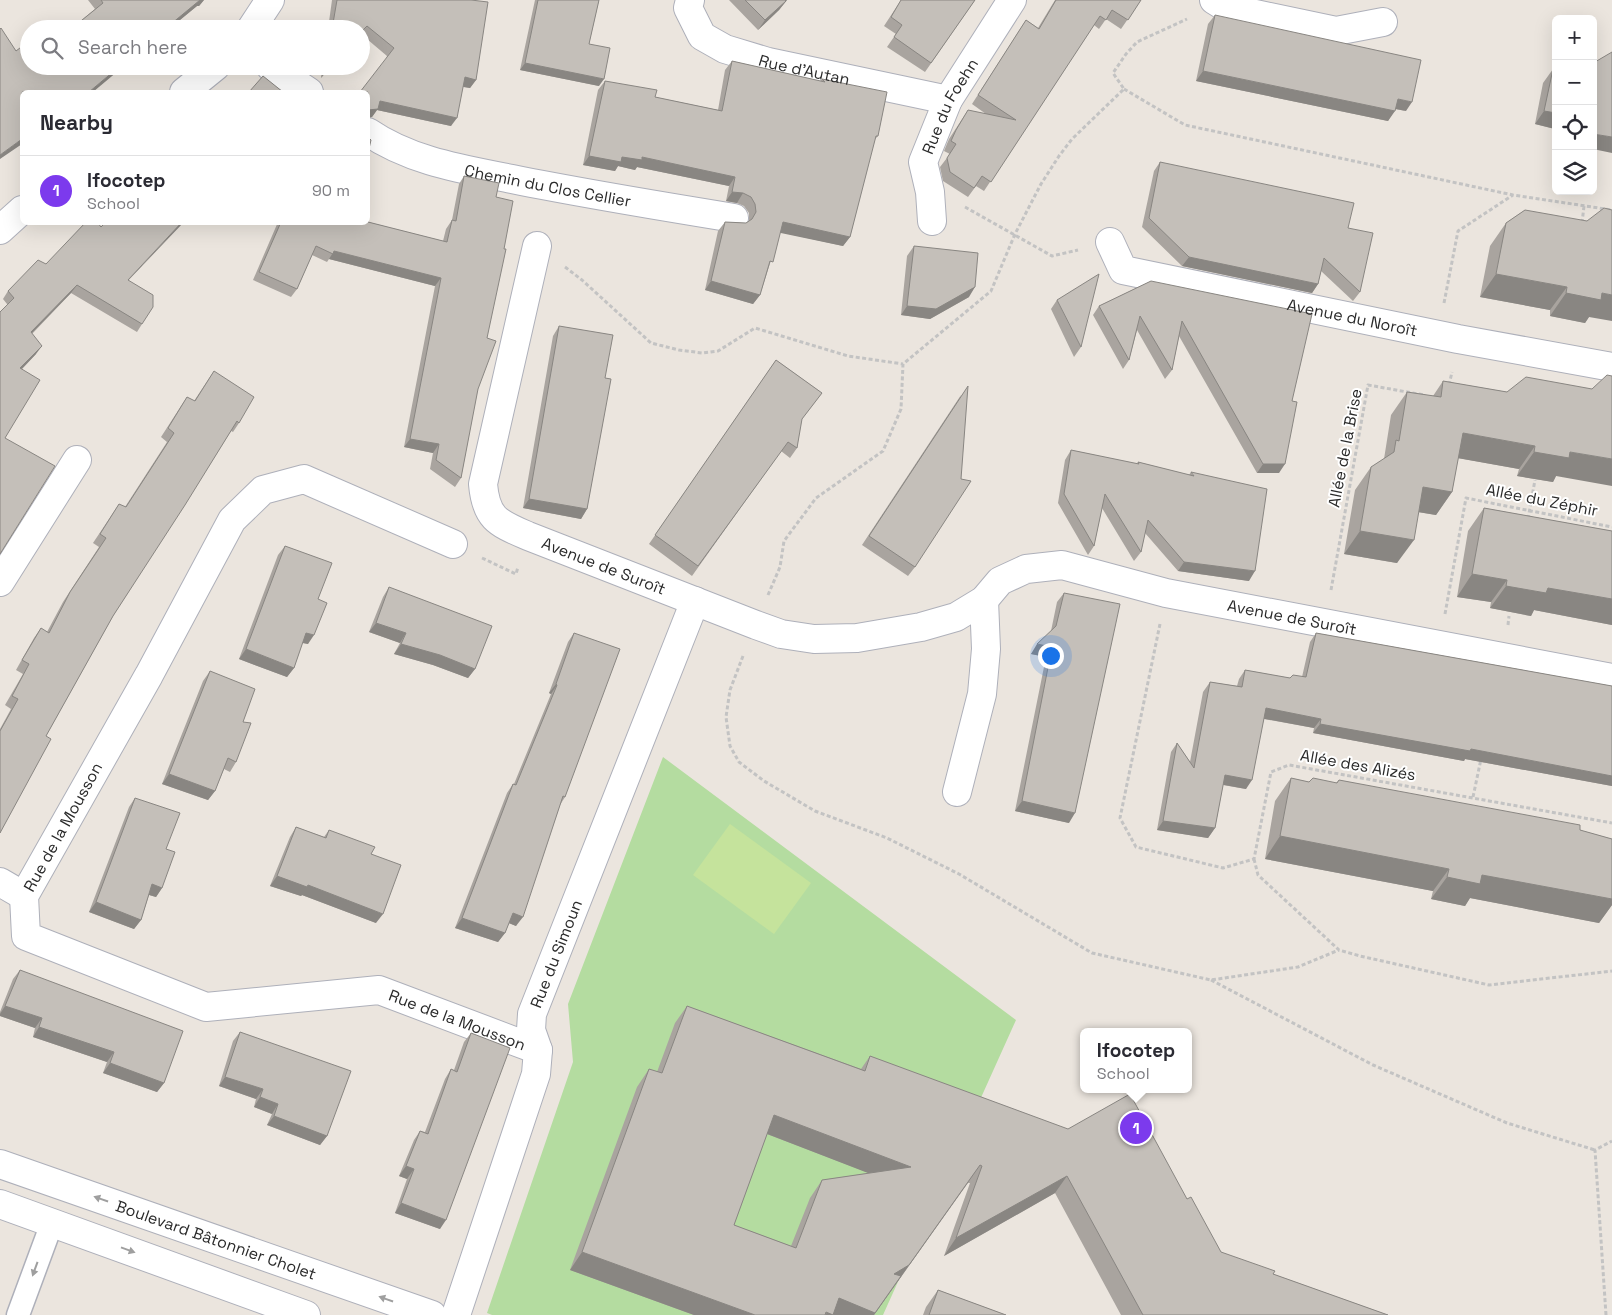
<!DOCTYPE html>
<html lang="en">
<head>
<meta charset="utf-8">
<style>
	:root { --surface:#fff; --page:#f2f2f3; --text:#2b2b33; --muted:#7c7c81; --line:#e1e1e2; --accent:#7c3aed }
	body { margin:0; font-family:"Space Grotesk",sans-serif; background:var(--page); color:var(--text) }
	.controls { position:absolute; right:15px; top:15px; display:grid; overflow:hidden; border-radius:8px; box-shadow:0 5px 20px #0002 }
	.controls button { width:45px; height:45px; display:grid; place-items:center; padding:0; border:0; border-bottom:1px solid var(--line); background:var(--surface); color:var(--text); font:25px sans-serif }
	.you { position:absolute; left:1050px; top:655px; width:18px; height:18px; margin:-12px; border:4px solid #fff; border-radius:50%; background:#1a73e8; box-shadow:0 0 0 8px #1a73e833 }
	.badge { display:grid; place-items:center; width:32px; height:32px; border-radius:50%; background:var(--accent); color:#fff; font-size:16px; font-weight:700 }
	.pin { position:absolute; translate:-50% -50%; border:2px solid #fff; box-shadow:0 1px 5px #0006 }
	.popup { position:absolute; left:1080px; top:1028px; width:112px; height:65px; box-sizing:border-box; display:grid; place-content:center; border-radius:8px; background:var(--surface); filter:drop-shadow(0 1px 4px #0005); font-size:16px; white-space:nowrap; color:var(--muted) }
	.popup b { font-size:19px; color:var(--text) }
	.popup::after { content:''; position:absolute; left:50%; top:100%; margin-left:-10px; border:10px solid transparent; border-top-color:var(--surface) }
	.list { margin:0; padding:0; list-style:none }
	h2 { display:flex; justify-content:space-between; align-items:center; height:65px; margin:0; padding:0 20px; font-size:21px }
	h2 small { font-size:16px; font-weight:400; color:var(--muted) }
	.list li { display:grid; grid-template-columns:32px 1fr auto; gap:15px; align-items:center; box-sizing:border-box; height:70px; padding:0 20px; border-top:1px solid var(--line) }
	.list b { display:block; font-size:19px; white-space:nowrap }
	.list p { margin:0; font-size:16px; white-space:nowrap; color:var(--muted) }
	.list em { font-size:16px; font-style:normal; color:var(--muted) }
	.icon { flex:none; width:28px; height:28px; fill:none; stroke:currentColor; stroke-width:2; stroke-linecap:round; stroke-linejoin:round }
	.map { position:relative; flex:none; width:1612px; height:1315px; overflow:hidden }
	.search { position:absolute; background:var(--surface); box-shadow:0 5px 20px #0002; left:20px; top:20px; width:350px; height:55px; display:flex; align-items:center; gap:12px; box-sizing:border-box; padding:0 18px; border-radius:28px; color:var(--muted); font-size:19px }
	.panel { position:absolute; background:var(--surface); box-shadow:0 5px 20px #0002; left:20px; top:90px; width:350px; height:135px; border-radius:8px }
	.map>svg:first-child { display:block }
	.green { fill:#b4dca0 }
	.pitch { fill:#c5e39c }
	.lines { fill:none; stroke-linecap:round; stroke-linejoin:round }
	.service-casing { stroke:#aeb0ba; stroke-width:25 }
	.minor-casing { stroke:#aeb0ba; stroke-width:30 }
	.tertiary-casing { stroke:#aeb0ba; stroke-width:30 }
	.path { stroke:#c3c3c3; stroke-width:3; stroke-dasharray:4 2.5; stroke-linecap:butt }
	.service { stroke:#fff; stroke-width:22 }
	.minor { stroke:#fff; stroke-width:28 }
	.tertiary { stroke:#fff; stroke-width:28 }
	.wall { fill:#a9a49f; fill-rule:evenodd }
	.shaded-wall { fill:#898682 }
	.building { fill:#c4bfb9; stroke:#898682; fill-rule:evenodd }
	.oneway { fill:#9f9f9f }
	.labels { text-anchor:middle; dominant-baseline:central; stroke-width:4; stroke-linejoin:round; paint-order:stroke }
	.street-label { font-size:16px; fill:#2a2a2a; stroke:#fff }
</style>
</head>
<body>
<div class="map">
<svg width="1612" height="1315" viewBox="0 0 1612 1315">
	<rect width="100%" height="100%" fill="#ebe5de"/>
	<path class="green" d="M663,757L1016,1020L883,1315H492L487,1313L573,1062L568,1004Z"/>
	<path class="pitch" d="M730,824L811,883L774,934L693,875Z"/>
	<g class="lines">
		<g class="service-casing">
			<path id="service" d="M18,1315L52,1223"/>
		</g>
		<g class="minor-casing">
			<g id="minor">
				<path id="s1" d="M690,0L688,8L702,36L725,49L768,62L948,100"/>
				<path d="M1214,0L1227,8L1336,31L1383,22"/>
				<path d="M251,29L270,0"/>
				<path d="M270,66L309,92"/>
				<path d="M184,92L216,66"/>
				<path id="s2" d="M368,132C410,161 462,169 512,179C586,194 660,206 734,218"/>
				<path id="s3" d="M932,221L930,192L923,162L948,100L1012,0"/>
				<path d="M0,230L22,210"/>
				<path id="s4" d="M1110,242L1123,270L1458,339L1612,367"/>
				<path id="s5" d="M537,246L483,484C486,519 498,523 528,536L756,625L781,634L814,639L857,638L921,627L956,617L984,600L1000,581L1026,569L1062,565L1166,593L1612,678"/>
				<path id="s6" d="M453,544L304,479L263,490L232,520L149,675L24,896L26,936L206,1007L379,990L538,1050"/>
				<path d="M0,582L77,460"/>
				<path d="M957,792L982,694L986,649L984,600"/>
				<path d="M0,882L24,896"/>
				<path id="s7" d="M456,1315L536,1074L538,1050L531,1030L532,1014L695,601"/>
			</g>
		</g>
		<g class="tertiary-casing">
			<g id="tertiary">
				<path id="s8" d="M0,1164L432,1315"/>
				<path d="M0,1204L306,1315"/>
			</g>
		</g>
		<path class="path" d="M1124,89L1185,125L1513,195L1612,210
			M965,207L1052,256L1078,250
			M1582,223L1584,206
			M565,267L582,280L651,343L679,350L702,353L718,351L755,328L848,356L903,364
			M1444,303L1458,231L1513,195
			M1449,385L1452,372
			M1528,519L1535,480
			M482,558L516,574L518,567
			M1331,590L1368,385L1424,395
			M768,595L780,567L784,541L816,498L883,451L901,409L903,364L991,291L1015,234L1041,184L1059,156L1072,139L1124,89L1113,73L1126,54L1137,42L1187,19
			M1445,614L1466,498L1612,527
			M1160,624L1120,818L1136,847L1223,868L1254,859L1271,772L1289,765L1612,823
			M1508,625L1509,616
			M743,656L730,690L726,717L730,746L739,762L764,781L815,811L887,838L959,874L1092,953L1211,980L1298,967L1339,950
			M1473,797L1481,759
			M1254,859L1258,875L1339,950L1360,956L1489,985L1612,971
			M1211,980L1373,1065L1507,1123L1595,1150
			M1606,1315L1595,1150L1612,1141"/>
		<use href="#service" class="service"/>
		<use href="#minor" class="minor"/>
		<use href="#tertiary" class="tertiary"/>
	</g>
	<path class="wall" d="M88,0H204L199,6H197L169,29H71L95,9Z
		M332,0H471L476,80L470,88L463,87L451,126L377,110L372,117L387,56L361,34V29H328Z
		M535,0H599L589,44L599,86L520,70Z
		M729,0H787L779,10L758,30Z
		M901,0H975L925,72L887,47L896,34L884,26Z
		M1055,0H1141L1121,29L1106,19L1099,29L1094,25L984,191L976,186L968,197L943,181L940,167L950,154L944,151L949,139L968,110L986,114L972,104L1026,20L1038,28Z
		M1215,15L1406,111L1395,109L1388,121L1196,81L1208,24Z
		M732,61L820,81L822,79L878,136L874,140L850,237L843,246L780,232L760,295L753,304L705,290L718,231L725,222L746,223L749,221V213L744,206L737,203L726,201L729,186L637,167L635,170L618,166L615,171L583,165L598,90L605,81L655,97L718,110L725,70Z
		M322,66H331L321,78Z
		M1556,67V136L1553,135L1555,129L1535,124L1543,83L1553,69Z
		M1160,162L1348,228L1360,292L1353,301L1321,271L1318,284L1312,293L1182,266L1142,227L1154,171Z
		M464,176L496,197L487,338L461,478L455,487L430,469L433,453L404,447L435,286L329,259L327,262L312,255L297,289L291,297L253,280L278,222H368L443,241L446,229L452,220L459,184Z
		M1525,210L1589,317L1585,323L1550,316V310L1480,297L1490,246L1506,223Z
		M914,246L969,297L930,319L901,315L907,256Z
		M46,264L129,280L142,324L137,332L71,293L32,334L36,354L22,369L5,438L7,304L3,299L8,291Z
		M1151,281L1292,401L1279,473H1257L1179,336L1172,370L1165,379L1137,330L1129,360L1123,369L1093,315L1099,306Z
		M1057,300L1081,347L1074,357L1051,309Z
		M559,326L605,378L587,509L581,519L523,508L553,336Z
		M776,360L822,393L801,420L797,448L790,458L781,451L692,576L649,544Z
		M214,371L239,423L233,432L231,431L113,616L46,736L0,833V729L11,709L5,705L23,674L16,670L34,638L41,628L47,632L63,602L99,547L93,543L119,504L125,507L167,442L161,437L181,406L187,397L194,401Z
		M1443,381L1507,392L1556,476L1553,482L1517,476L1519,469L1458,458L1452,492L1436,515L1418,512L1397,563L1344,554L1355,490L1371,467L1384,459L1391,415L1407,392L1433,396Z
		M961,395L915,567L908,576L862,545Z
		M1071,450L1137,464L1138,462L1189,475L1191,472L1249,581L1178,571L1145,533L1141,552L1134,561L1102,508L1094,546L1088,555L1058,503L1065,460Z
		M1484,508L1612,531V625L1534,610L1531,616L1490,608L1491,602L1457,597L1468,531Z
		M285,546L318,599L308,644L302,643L294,668L287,677L239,659L278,555Z
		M389,587L475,669L468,678L433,665L394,654L400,643L369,632L383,597Z
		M1064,593L1069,823L1015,811L1046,657L1031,654L1051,631L1057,602Z
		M574,633L565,797L560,805L516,926L509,923L505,933L498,942L455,928L507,793L513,784H514L551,694L549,693L568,642Z
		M1316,633L1612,686V786L1465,759L1464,761L1313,733L1314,728L1264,719L1246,789L1223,785L1215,828L1208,838L1157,830L1171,752L1177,743L1190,762L1203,692L1210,682L1237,686L1239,679L1245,670L1290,678L1302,677L1310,642Z
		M210,671L243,722L236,762L230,772L224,769L215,791L208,800L162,784L203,681Z
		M1291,778L1309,782L1336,783L1339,780L1580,830L1612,839V905L1599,923L1470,898L1465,906L1431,899L1433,891L1265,859L1275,801Z
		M135,798L166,849L162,888L156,897L149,895L141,920L134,929L89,912L129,807Z
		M296,827L324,837L329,830L371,854L376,923L302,895L301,896L270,886L290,837Z
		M20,970L164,1083L157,1092L103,1073L107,1062L33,1037L35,1028L0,1016V1012L13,979Z
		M687,1006L861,1069L870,1056L1187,1199L1221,1252L1273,1274L1388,1315H1121L1055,1193L944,1256L970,1183H968L874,1315H694L570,1270L637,1087L649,1069L657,1072L675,1023ZM767,1134L869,1173L822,1180L810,1198L791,1246L734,1225Z
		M240,1032L327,1136L320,1145L267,1125L272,1114L254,1107L256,1099L219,1086L233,1041Z
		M471,1033L440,1229L395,1213L407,1179L399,1176L414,1140L420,1131L425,1132L445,1079L451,1069L454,1070L464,1042Z
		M938,1290L1006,1315H923L926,1307Z"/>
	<path class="shaded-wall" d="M200,0H204L199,6H197L169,29H165Z
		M784,0H787L779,10L758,30L765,20Z
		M525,63L604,79L599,86L520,70Z
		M120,66H124L93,92H89Z
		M329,66H331L321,78L326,69Z
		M1203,71L1395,111L1388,121L1196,81Z
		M465,77L476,80L470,88L459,86Z
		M1398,99L1412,102L1406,111L1391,108Z
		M380,101L457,118L451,126L377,110L372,117L368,118V110Z
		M1544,111L1556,113V127L1555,129L1535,124Z
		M1593,134L1612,137V153L1593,149Z
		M22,139V144L0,159V155Z
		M589,156L642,157L735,177L729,186L637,167L635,170L618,166L615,171L583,165Z
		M732,192L743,193L737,203L726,201Z
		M182,222H184L122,287L128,280Z
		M783,222L850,237L843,246L776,232Z
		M334,251L441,278L435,286L329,259Z
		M1189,257L1318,284L1312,293L1182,266Z
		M1496,274L1567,287L1550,310L1480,297Z
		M711,281L760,295L753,304L705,290Z
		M77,285L71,293L25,340L31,332Z
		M975,287L969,297L930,319L901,315L907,306Z
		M1566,293H1602L1612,295V321L1589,317L1585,323L1550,316Z
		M42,346L36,354L15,376L20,368Z
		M1463,433L1535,446L1519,469L1446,456Z
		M410,439L439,444L433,453L404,447Z
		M1534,452H1570L1612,459V486L1556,476L1553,482L1517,476Z
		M1263,464H1285L1279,473H1257Z
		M1423,487L1452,492L1436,515L1406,510Z
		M529,499L587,509L581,519L523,508Z
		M1360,531L1414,540L1397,563L1344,554Z
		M1184,562L1255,571L1249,581L1178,571Z
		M1472,574L1507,580L1491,602L1457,597Z
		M1506,586L1548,588L1612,599V625L1534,610L1531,616L1490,608Z
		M376,623L406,633L400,643L369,632Z
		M306,633L314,635L308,644L299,642Z
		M401,644L440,655L475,669L468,678L433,665L394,654Z
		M1037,644L1052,647L1046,657L1031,654Z
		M246,649L294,668L287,677L239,659Z
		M556,684L557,685L551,694L549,693Z
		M1266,708L1321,719L1314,728L1260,718Z
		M1320,724L1471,749L1612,776V786L1465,759L1464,761L1313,733Z
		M169,774L215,791L208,800L162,784Z
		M1225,775L1252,780L1246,789L1219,784Z
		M1022,801L1075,813L1069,823L1015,811Z
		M1163,821L1215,828L1208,838L1157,830Z
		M1280,836L1449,869L1433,891L1265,859Z
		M1482,875L1612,899V905L1599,923L1470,898L1465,906L1431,899L1447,877Z
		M277,876L308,885L383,914L376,923L302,895L301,896L270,886Z
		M152,884L162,888L156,897L146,894Z
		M96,902L141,920L134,929L89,912Z
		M513,913L523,917L516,926L506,922Z
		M462,918L505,933L498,942L455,928Z
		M5,1006L42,1018L35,1028L0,1016V1014Z
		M39,1027L114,1052L107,1062L33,1037Z
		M110,1063L164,1083L157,1092L103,1073Z
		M225,1077L263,1089L256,1099L219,1086Z
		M260,1097L278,1104L272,1114L254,1107Z
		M774,1115L911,1167L899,1185L762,1132Z
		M274,1116L327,1136L320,1145L267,1125Z
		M980,1165L874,1315H825L839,1298L894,1274Z
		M406,1166L414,1169L407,1179L399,1176Z
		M1067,1176L1055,1193L944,1256L956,1238Z
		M401,1203L446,1220L440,1229L395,1213Z
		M582,1252L755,1315H694L570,1270Z"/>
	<path class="building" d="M101,0H200L165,29H71L103,3Z
		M337,0H471L488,2L476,80L465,77L457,118L380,101L378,109L368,110V92H360L394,48L367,26L361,32V29H332Z
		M538,0H599L589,44L610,48L604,79L525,63Z
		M745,0H785L786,1L765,20Z
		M901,0H975L931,63L894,37L902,25L891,17Z
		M1056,0H1141L1128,20L1112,10L1106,20L1100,16L991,182L982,176L974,188L950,172L947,158L956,144L951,141L956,130L968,110L1016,120L978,95L1026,20L1039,29Z
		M1215,15L1421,60L1412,102L1398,99L1395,111L1203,71Z
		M48,26L51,29H45Z
		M1,28L16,51L29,41V66H120L89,92H22V139L0,155V29Z
		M1612,52V137L1593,134V62H1595Z
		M732,61L825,82L822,79L887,92L878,136H876L850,237L783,222L773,262L770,261L760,295L711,281L725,222L746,223L752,219L756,212L755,204L751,197L743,193L732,192L735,177L642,157V160L622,157L621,162L589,156L605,81L657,90L655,97L722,111Z
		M1556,67V113L1544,111L1553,69Z
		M263,76L283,92H249Z
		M368,137L371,140L368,153Z
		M1160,162L1354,203L1348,228L1373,233L1360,292L1324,258L1318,284L1189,257L1149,218Z
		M464,176L499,183L496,197L513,201L504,249H506L487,338L496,341L478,389L461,478L436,460L439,444L410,439L441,278L334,251L333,254L316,246L297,289L259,272L281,222H368L447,242L452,220L456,221Z
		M1604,208L1612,210V295L1602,293L1601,300L1566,293L1567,287L1496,274L1506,223L1525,210L1587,221Z
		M86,222H97L101,227L106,222H182L128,280L153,295V307L142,324L77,285L31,332L42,346L20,368L40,380L5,438L55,466L0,554V312L14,298L8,291L38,260L46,264Z
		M914,246L978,253L975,287L936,309L907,306Z
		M1099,274L1081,347L1057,300Z
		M1151,281L1312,314L1292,401L1297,402L1285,464H1263L1182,321L1172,370L1140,316L1129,360L1099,306Z
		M559,326L613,335L605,378L611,379L587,509L529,499Z
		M776,360L822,393L802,419L797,448L788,442L698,566L655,535Z
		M214,371L254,397L239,423L237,421L185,505L113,616L46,736L51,739L0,833V731L18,699L12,696L29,664L22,660L41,628L49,633L70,592L106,538L100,534L119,504L126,507L174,433L168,428L187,397L195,401Z
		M1607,375L1612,376V459L1570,452L1569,458L1534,452L1535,446L1463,433L1452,492L1423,487L1414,540L1360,531L1371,467L1394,452L1396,440L1399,441L1407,392L1441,397L1443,381L1507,392L1526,377L1592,389Z
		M968,386L961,479L971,481L915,567L869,536Z
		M1071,450L1139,464L1138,462L1194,476L1191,472L1267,489L1255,571L1184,562L1148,520L1141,552L1105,494L1094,546L1064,494Z
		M1484,508L1612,531V599L1548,588L1546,593L1506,586L1507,580L1472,574Z
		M285,546L332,563L318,599L327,603L314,635L306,633L294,668L246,649Z
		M389,587L492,626L475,669L440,655L401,644L406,633L376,623Z
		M1064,593L1120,604L1075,813L1022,801L1052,647L1037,644L1056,626Z
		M574,633L620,649L565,797L563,796L523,917L513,913L505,933L462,918L513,784L516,785L557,685L556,684Z
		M1316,633L1612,686V776L1471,749L1470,751L1320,724L1321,719L1266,708L1252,780L1225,775L1215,828L1163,821L1177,743L1194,768L1210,682L1242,687L1245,670L1290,678L1293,675L1306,677Z
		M210,671L255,689L243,722L251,723L236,762L228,758L215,791L169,774Z
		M1291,778L1309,782L1313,778L1337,783L1339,780L1580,825V830L1612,839V899L1482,875L1480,884L1447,877L1449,869L1280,836Z
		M135,798L180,813L166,849L175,852L162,888L152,884L141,920L96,902Z
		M296,827L326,838L329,830L375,847L371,854L401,865L383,914L308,885L307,887L277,876Z
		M20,970L183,1031L164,1083L110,1063L114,1052L39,1027L42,1018L5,1006Z
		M687,1006L865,1071L870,1056L1068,1129L1130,1094L1187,1199L1191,1197L1221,1252L1275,1271L1273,1274L1388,1315H1143L1067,1176L956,1238L982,1166L980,1165L909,1265L894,1274L901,1276L875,1313L839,1298L833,1315L826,1312L825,1315H755L582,1252L649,1069L662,1073ZM774,1115L911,1167L822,1180L796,1248L734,1225Z
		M240,1032L351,1071L327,1136L274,1116L278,1104L260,1097L263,1089L225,1077Z
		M471,1033L510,1048L446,1220L401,1203L414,1169L406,1166L420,1131L428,1134L451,1069L457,1072Z
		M938,1290L1006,1315H929Z"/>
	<defs><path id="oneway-solid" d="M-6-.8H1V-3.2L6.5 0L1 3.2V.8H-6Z" transform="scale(1.25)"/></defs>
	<g class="oneway">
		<use href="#oneway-solid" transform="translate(101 1199) rotate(-161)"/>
		<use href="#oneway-solid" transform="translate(128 1250) rotate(20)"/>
		<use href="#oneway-solid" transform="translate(35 1269) rotate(110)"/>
		<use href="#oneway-solid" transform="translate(386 1299) rotate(-161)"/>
	</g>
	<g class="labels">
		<g class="street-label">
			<text stroke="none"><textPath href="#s1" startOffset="148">Rue d'Autan</textPath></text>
			<text stroke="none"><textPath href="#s3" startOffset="122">Rue du Foehn</textPath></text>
			<text stroke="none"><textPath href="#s2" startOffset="189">Chemin du Clos Cellier</textPath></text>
			<text stroke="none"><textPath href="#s4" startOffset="265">Avenue du Noroît</textPath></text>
			<text transform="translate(1345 448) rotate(-79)">Allée de la Brise</text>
			<text transform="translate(1542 500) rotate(11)">Allée du Zéphir</text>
			<text stroke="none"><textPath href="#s5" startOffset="400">Avenue de Suroît</textPath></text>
			<text stroke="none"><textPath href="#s5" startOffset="1126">Avenue de Suroît</textPath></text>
			<text transform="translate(1358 765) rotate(10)">Allée des Alizés</text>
			<text transform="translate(63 827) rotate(-61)">Rue de la Mousson</text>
			<text stroke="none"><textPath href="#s7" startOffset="380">Rue du Simoun</textPath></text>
			<text stroke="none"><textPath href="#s6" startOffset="1169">Rue de la Mousson</textPath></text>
			<text stroke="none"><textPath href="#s8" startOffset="229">Boulevard Bâtonnier Cholet</textPath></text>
		</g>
	</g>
</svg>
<div class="controls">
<button>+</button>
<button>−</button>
<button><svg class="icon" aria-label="locate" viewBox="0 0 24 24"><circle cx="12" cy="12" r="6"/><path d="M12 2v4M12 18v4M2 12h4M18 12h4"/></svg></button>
<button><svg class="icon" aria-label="layers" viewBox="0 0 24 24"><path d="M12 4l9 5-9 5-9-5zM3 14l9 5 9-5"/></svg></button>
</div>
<div class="you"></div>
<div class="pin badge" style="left:1136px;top:1128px">1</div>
<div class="popup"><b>Ifocotep</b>School</div>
<div class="search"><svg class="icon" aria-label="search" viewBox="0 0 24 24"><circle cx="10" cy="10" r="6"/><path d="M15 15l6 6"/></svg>Search here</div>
<section class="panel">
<h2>Nearby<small></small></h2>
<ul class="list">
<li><span class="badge">1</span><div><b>Ifocotep</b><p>School</p></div><em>90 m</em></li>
</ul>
</section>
</div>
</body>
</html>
